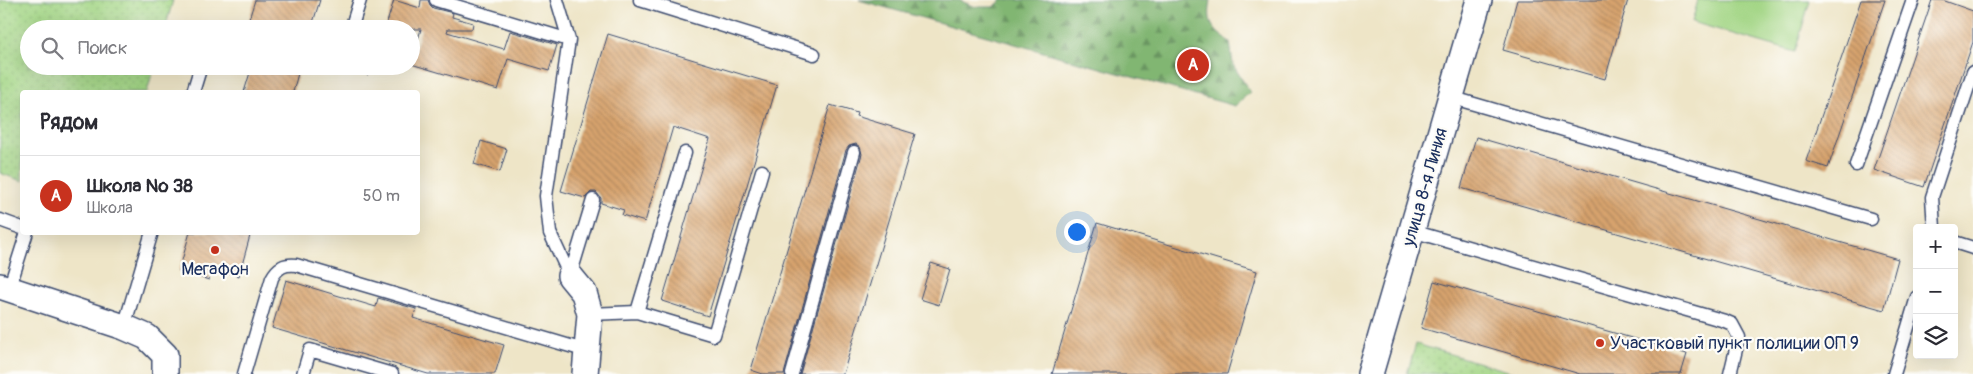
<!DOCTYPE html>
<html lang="ru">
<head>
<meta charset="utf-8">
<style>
	:root { --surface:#fff; --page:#f2f2f3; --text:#2b2b33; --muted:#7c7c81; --line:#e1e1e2; --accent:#c8321e }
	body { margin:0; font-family:Pangolin,sans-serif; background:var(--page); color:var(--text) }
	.controls { position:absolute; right:15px; bottom:15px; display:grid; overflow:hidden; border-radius:5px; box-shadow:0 5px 20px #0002 }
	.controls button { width:45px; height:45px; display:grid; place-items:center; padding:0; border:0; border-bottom:1px solid var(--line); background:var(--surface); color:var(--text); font:25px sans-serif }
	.you { position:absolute; left:1076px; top:231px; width:18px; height:18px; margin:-12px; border:4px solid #fff; border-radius:50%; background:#1a73e8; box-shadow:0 0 0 8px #1a73e833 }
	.badge { display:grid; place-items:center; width:32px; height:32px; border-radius:50%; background:var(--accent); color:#fff; font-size:16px; font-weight:700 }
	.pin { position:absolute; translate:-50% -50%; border:2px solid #fff; box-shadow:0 1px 5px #0006 }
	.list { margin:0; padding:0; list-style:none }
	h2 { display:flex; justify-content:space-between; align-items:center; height:65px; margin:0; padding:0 20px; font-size:21px }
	h2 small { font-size:16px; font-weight:400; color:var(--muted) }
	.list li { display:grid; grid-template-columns:32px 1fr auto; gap:15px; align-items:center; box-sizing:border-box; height:80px; padding:0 20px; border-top:1px solid var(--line) }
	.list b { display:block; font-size:19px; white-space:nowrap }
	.list p { margin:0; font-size:16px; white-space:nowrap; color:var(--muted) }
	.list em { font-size:16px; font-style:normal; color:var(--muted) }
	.icon { flex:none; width:28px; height:28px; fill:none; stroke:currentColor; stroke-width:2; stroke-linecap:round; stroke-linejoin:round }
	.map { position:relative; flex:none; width:1973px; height:374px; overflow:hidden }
	.search { position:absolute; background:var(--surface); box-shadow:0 5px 20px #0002; left:20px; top:20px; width:400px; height:55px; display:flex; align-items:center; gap:12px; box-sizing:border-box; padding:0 18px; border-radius:28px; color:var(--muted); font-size:19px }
	.panel { position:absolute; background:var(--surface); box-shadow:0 5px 20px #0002; left:20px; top:90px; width:400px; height:145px; border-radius:5px }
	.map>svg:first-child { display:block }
	.forest { fill:url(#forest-firs); stroke:#4e7268 }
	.park { fill:url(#park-dots); stroke:#5e8271 }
	.garden { fill:#a2d584; stroke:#5e8271 }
	.building { fill:url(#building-back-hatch) }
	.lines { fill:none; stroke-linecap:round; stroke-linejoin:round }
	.lane-casing { stroke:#3b4a6e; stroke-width:15 }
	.street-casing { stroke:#3b4a6e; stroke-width:28 }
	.lane { stroke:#fff; stroke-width:12 }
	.street { stroke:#fff; stroke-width:25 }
	.poi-dot { fill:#c8321e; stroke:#fdfcf7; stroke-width:2 }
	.labels { text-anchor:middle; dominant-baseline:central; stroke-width:4.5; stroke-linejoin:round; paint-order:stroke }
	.street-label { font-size:18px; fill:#1b2f5e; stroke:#fdfcf7 }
	.poi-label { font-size:18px; fill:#1b2f5e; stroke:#fdfcf7 }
</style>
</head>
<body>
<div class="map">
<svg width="1973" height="374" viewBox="0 0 1973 374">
	<defs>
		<pattern id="forest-firs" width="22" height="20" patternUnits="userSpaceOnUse" patternTransform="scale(1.25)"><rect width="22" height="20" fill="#81b672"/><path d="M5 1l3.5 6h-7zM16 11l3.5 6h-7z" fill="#699461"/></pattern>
		<pattern id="park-dots" width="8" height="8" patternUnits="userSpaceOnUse" patternTransform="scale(1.25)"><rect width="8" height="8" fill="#a2d584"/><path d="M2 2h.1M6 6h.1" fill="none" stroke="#8bb774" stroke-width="1.8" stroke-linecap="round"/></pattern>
		<pattern id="building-back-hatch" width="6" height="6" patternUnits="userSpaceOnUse" patternTransform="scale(1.25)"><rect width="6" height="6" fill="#d7a36d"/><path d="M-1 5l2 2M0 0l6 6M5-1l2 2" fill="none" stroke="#ae855d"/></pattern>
	</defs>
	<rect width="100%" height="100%" fill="#fdfcf7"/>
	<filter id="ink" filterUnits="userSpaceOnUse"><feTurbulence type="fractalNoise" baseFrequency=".02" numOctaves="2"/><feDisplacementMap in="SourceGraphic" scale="10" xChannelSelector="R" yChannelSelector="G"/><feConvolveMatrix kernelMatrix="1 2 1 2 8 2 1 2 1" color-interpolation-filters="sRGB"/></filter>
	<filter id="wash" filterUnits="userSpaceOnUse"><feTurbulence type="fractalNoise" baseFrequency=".0096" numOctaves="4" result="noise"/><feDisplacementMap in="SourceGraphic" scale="20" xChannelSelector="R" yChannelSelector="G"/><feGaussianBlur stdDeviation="1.12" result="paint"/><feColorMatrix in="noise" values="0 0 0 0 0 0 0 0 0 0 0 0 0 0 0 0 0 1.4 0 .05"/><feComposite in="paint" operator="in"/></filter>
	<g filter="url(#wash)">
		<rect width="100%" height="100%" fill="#eee5c7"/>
		<path class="forest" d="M859,0H958L976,7H993L1000,2V0H1211C1207,23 1211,29 1230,42L1233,65L1250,92L1235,106Z"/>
		<path class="park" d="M0,0H173L165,29H29V66H154L147,92H22V181L0,173Z
			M1416,344L1518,374H1407Z"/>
		<path class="garden" d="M1698,0H1810L1795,52L1692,22Z"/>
		<g id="blocks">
			<path class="building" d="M255,0H320L311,29H263L265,24L249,19Z
				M394,0L420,8L421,0H428L430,5L433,8L453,13L452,17L473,23L472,29H448L447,32L504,49L510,31L557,45L549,71L508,59L498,90L411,64L421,29H385Z
				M1517,0H1628L1605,79L1503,50Z
				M1861,0H1885L1828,168L1806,161Z
				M1932,0H1942L1973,11V42L1924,187L1874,170Z
				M608,34L777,85L708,316L662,301L710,139L673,127L645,222L622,215L624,210L601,203V198L596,192H591L585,198L561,191Z
				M252,66H300L293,92H244Z
				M337,66H370L368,75Z
				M830,105L857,113L856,116L915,134L843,374H800L862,154L860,147L856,144L849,146L846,150L784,374H763L751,370Z
				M1476,137L1898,259L1884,310L1461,188Z
				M481,141L507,149L500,172L474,164Z
				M1097,223L1257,271L1227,374H1052Z
				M190,232H251L239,276L212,268L209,280L179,271Z
				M931,263L950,269L939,305L920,299Z
				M286,280L376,307L378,298L416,309L413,318L504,345L495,374H428L272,328Z
				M1434,281L1687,354L1681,374H1580L1421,328Z"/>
		</g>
	</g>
	<g filter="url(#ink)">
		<use href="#blocks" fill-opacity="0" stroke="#3b4a6e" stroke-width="1"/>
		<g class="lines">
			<g class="lane-casing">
				<path id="lane" d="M436,0L569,40
					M557,0L569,40L546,196L550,233L570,276
					M640,0L814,54
					M351,29L360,0
					M193,92L201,66
					M1450,97L1871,219
					M685,153L637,312L714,335L762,171
					M1856,165L1913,0
					M0,220L22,228
					M1934,228L1932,197L1973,72
					M1412,231L1725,321L1732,324L1739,337L1730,374
					M1954,242L1973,248
					M570,276L593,200
					M9,289L27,232
					M590,314L637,312
					M124,327L152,232
					M244,374L272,278C278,267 284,264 296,265L587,351
					M303,374L310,350L392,374
					M792,374L854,152
					M1894,374L1917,297"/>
			</g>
			<g class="street-casing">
				<path id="street" d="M570,276L584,293L590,314L585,374
					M0,286L124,327L147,337L165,355V374
					M1370,374L1479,0"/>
			</g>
			<use href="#lane" class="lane"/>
			<use href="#street" class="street"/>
		</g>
	</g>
	<g class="poi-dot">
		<circle cx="215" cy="250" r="5"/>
		<circle cx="1600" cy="343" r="5"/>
	</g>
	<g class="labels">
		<g class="street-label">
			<text transform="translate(1425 187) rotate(-74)">улица 8-я Линия</text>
		</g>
		<g class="poi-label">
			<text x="215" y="269">Мегафон</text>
			<text x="1610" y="343" text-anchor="start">Участковый пункт полиции ОП 9</text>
		</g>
	</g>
</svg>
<div class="controls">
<button>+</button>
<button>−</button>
<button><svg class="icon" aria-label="layers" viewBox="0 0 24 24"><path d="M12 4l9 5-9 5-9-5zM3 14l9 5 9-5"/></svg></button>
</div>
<div class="you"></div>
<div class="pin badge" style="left:1193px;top:65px">A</div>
<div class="search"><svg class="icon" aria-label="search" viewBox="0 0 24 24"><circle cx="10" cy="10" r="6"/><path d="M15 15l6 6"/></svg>Поиск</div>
<section class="panel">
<h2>Рядом<small></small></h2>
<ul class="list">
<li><span class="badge">A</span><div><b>Школа № 38</b><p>Школа</p></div><em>50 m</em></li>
</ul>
</section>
</div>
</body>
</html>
